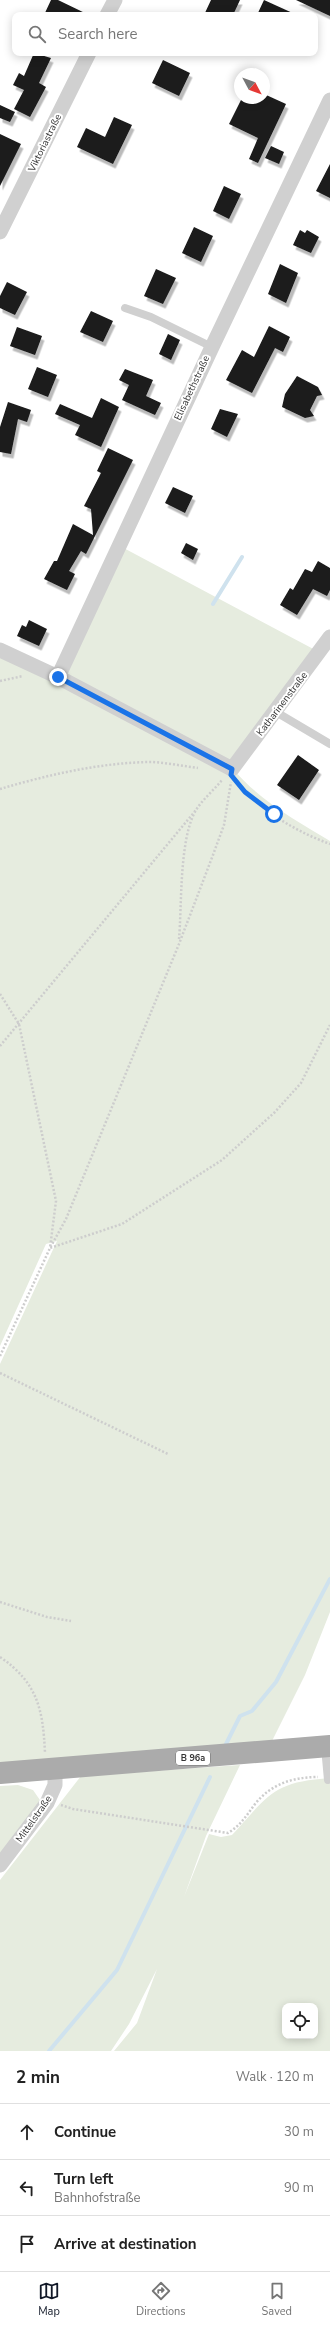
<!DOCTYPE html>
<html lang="en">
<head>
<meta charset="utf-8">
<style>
	:root { --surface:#fff; --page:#f2f2f2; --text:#222; --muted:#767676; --line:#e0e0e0; --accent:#111827 }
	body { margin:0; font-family:"Nunito Sans",sans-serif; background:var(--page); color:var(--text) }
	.controls { position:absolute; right:12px; bottom:12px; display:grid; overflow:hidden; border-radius:8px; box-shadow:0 2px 10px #0003 }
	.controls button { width:36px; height:36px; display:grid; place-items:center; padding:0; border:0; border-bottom:1px solid var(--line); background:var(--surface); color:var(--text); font:20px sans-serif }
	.compass { position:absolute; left:234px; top:68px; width:36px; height:36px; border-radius:50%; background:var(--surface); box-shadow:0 2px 10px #0003; rotate:131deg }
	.stop { position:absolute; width:12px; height:12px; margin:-9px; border:3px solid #1a73e8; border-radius:50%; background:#fff }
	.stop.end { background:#1a73e8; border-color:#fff; box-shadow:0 1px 4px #0008 }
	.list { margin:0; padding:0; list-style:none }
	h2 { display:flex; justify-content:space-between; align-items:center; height:52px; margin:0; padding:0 16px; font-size:17px }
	h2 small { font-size:13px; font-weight:400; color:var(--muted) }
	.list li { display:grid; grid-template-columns:26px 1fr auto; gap:12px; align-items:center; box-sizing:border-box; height:56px; padding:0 16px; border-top:1px solid var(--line) }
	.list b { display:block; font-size:15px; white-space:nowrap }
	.list p { margin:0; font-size:13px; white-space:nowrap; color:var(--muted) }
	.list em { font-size:13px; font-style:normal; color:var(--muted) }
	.icon { flex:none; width:22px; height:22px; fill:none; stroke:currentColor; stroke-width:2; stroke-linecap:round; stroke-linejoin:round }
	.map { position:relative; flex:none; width:330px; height:2051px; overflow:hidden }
	.search { position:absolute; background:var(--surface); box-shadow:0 2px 10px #0003; left:12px; right:12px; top:12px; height:44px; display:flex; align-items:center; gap:10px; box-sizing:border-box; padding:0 14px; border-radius:8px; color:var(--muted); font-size:15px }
	.sheet { height:220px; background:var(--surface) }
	nav { display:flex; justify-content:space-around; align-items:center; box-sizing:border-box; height:56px; border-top:1px solid var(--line); background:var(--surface); font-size:11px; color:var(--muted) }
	nav a { display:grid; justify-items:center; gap:2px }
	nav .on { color:var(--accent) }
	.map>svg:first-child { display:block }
	.green { fill:#e6ecdf; fill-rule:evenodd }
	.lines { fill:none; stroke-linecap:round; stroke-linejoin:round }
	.stream { stroke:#cfe2ee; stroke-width:4 }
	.building { fill:#1a1a1a; filter:url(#shadow) }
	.path { stroke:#cdcdcd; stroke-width:2.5; stroke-dasharray:2 2; stroke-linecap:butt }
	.service { stroke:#d0d0d0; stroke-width:8 }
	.minor { stroke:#d0d0d0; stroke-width:15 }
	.primary { stroke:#ababab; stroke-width:22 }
	.route { stroke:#1a73e8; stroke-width:5 }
	.labels { text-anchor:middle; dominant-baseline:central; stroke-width:4; stroke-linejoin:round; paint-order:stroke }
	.shield { fill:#fff; stroke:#707070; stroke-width:1 }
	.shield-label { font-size:9px; font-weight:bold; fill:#333 }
	.street-label { font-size:10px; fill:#333; stroke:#fff }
</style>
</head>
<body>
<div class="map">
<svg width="330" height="2051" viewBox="0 0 330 2051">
	<defs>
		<filter id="shadow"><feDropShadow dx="2.5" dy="4.5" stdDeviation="0" flood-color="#0004"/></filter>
	</defs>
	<rect width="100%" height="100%" fill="#fff"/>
	<path class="green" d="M118,545L319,652L234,770C259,800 297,821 330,841V1612L305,1675L271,1743L0,1770V1364L57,1241L46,1244L0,1346V649L58,677Z
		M240,1765L206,1836L184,1897L209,1834L221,1837L232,1835C269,1795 272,1782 330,1778V2051H114L137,2023L157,1969L129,2024L111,2051H0V1880L81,1776ZM285,2006H315V2036H285Z
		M18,1785L33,1790L42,1803L0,1855V1786Z"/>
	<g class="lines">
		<path class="stream" d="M213,604L242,557
			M226,1744L240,1716L252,1711L276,1682L330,1579
			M49,2051L117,1970L210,1777"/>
	</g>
	<path class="building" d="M51,0H58L89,15H44Z
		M211,0H240L233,15H204Z
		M264,0L297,15H257Z
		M296,0H330V16Z
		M34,53L51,58L39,83L46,87L30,117L14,109L24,90L13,85L19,73L24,76Z
		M163,60L190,73L179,96L152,83Z
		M264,94L286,104L258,163L249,159L258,138L229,124L242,98H264Z
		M0,105L15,112L10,122L0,118Z
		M114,117L132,125L113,164L77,147L86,128L105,137Z
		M0,134L21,144L0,186Z
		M271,146L284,152L279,164L265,158Z
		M330,164V198L316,191Z
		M224,186L241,194L229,219L213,211Z
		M194,227L213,236L201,262L182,253Z
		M300,230L305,233L307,230L319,237L311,253L293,245Z
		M280,264L298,273L286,303L268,294Z
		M156,269L176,278L163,304L144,296Z
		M7,282L27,292L15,315L0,308V296Z
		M91,311L113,321L103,342L80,332Z
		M269,326L290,337L283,352L275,348L252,393L226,380L242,350L254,357Z
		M17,327L42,336L35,355L10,346Z
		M168,334L180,340L171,360L159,354Z
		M37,367L57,375L48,397L28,389Z
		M125,369L153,380L146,396L161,403L155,415L122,400L129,385L119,380Z
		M297,376L318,387L322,395L317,396L310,410L314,416L305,418L282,407L285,394Z
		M101,398L119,407L101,447L75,435L80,425L55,414L60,404L92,418Z
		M8,402L31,410L27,422L18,419L11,454L0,452V427Z
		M220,409L238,414L227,437L211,429Z
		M108,448L133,460L86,554L81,551L69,571L75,574L67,590L44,579L54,561H57L73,524L93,535L91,509L84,506L101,473L97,471Z
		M173,487L193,496L185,513L165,503Z
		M186,543L198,549L193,560L181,553Z
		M318,561L330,568V590L327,596L313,589L297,615L280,605L290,588L293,590L305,569L312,572Z
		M29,620L47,629L39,646L17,636L22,625L26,627Z
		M298,755L319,770L299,800L277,785Z"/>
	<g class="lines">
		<path class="path" d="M0,681L23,676
			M237,782C259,810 297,832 330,844
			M0,789C47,775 103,762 153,762C168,763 183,766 198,768
			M179,939C182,905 179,839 196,810C203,799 214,790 222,780
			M0,994L19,1024L56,1201L50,1248L122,1224L222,1160L275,1112L301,1083L330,1025
			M0,1046L196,810
			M0,1356L50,1248L66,1219L179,944L213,855L224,825L231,782
			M0,1373L168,1454
			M0,1602L47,1617L71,1621
			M0,1657C38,1683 43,1710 45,1753
			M61,1805L73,1809L228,1833C240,1826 247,1815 255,1804C271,1784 293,1777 318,1777"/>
		<path class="service" d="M125,308L151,317L212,347
			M276,712L330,744
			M325,1747L328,1780"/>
		<path class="minor" d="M107,15L115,0
			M0,232L89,53
			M0,650L58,677L232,769L330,637
			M58,677L212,347L330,100
			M0,1865L47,1803L55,1785V1768"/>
		<path class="primary" d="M0,1773L330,1746"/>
	</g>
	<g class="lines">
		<path class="route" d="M58,677L232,769L231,775L245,792L274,814"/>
	</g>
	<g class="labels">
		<rect class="shield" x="176" y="1751" width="34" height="14" rx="3"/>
		<g class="shield-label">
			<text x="193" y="1758">B 96a</text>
		</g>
		<g class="street-label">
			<text transform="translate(45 143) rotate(-64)">Viktoriastraße</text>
			<text transform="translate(192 388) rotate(-65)">Elisabethstraße</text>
			<text transform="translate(282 704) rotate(-53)">Katharinenstraße</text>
			<text transform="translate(34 1819) rotate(-55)">Mittelstraße</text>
		</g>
	</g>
</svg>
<div class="controls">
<button><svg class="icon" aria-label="locate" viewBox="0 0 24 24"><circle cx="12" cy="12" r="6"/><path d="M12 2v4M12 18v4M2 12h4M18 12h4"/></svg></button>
</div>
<svg class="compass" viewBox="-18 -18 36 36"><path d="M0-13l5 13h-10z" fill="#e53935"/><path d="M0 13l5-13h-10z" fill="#767676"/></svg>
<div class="stop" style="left:274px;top:814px"></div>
<div class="stop end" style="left:58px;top:677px"></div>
<div class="search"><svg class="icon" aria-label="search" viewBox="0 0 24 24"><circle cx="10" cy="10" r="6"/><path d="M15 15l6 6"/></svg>Search here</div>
</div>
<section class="sheet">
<h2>2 min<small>Walk · 120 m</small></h2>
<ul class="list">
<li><svg class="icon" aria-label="ahead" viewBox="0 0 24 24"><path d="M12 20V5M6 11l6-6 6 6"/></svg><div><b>Continue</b></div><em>30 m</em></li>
<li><svg class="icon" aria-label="left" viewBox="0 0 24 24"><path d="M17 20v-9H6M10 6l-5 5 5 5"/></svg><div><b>Turn left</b><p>Bahnhofstraße</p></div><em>90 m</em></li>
<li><svg class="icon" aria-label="arrive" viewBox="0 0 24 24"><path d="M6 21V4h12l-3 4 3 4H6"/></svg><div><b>Arrive at destination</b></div></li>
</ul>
</section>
<nav>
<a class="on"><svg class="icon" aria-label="map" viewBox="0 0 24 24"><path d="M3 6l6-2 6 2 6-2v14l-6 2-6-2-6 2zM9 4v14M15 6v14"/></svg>Map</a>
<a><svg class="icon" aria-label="directions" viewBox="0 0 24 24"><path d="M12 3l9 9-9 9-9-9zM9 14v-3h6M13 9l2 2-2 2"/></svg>Directions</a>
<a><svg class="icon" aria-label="saved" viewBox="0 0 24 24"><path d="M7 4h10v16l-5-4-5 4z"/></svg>Saved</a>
</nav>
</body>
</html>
